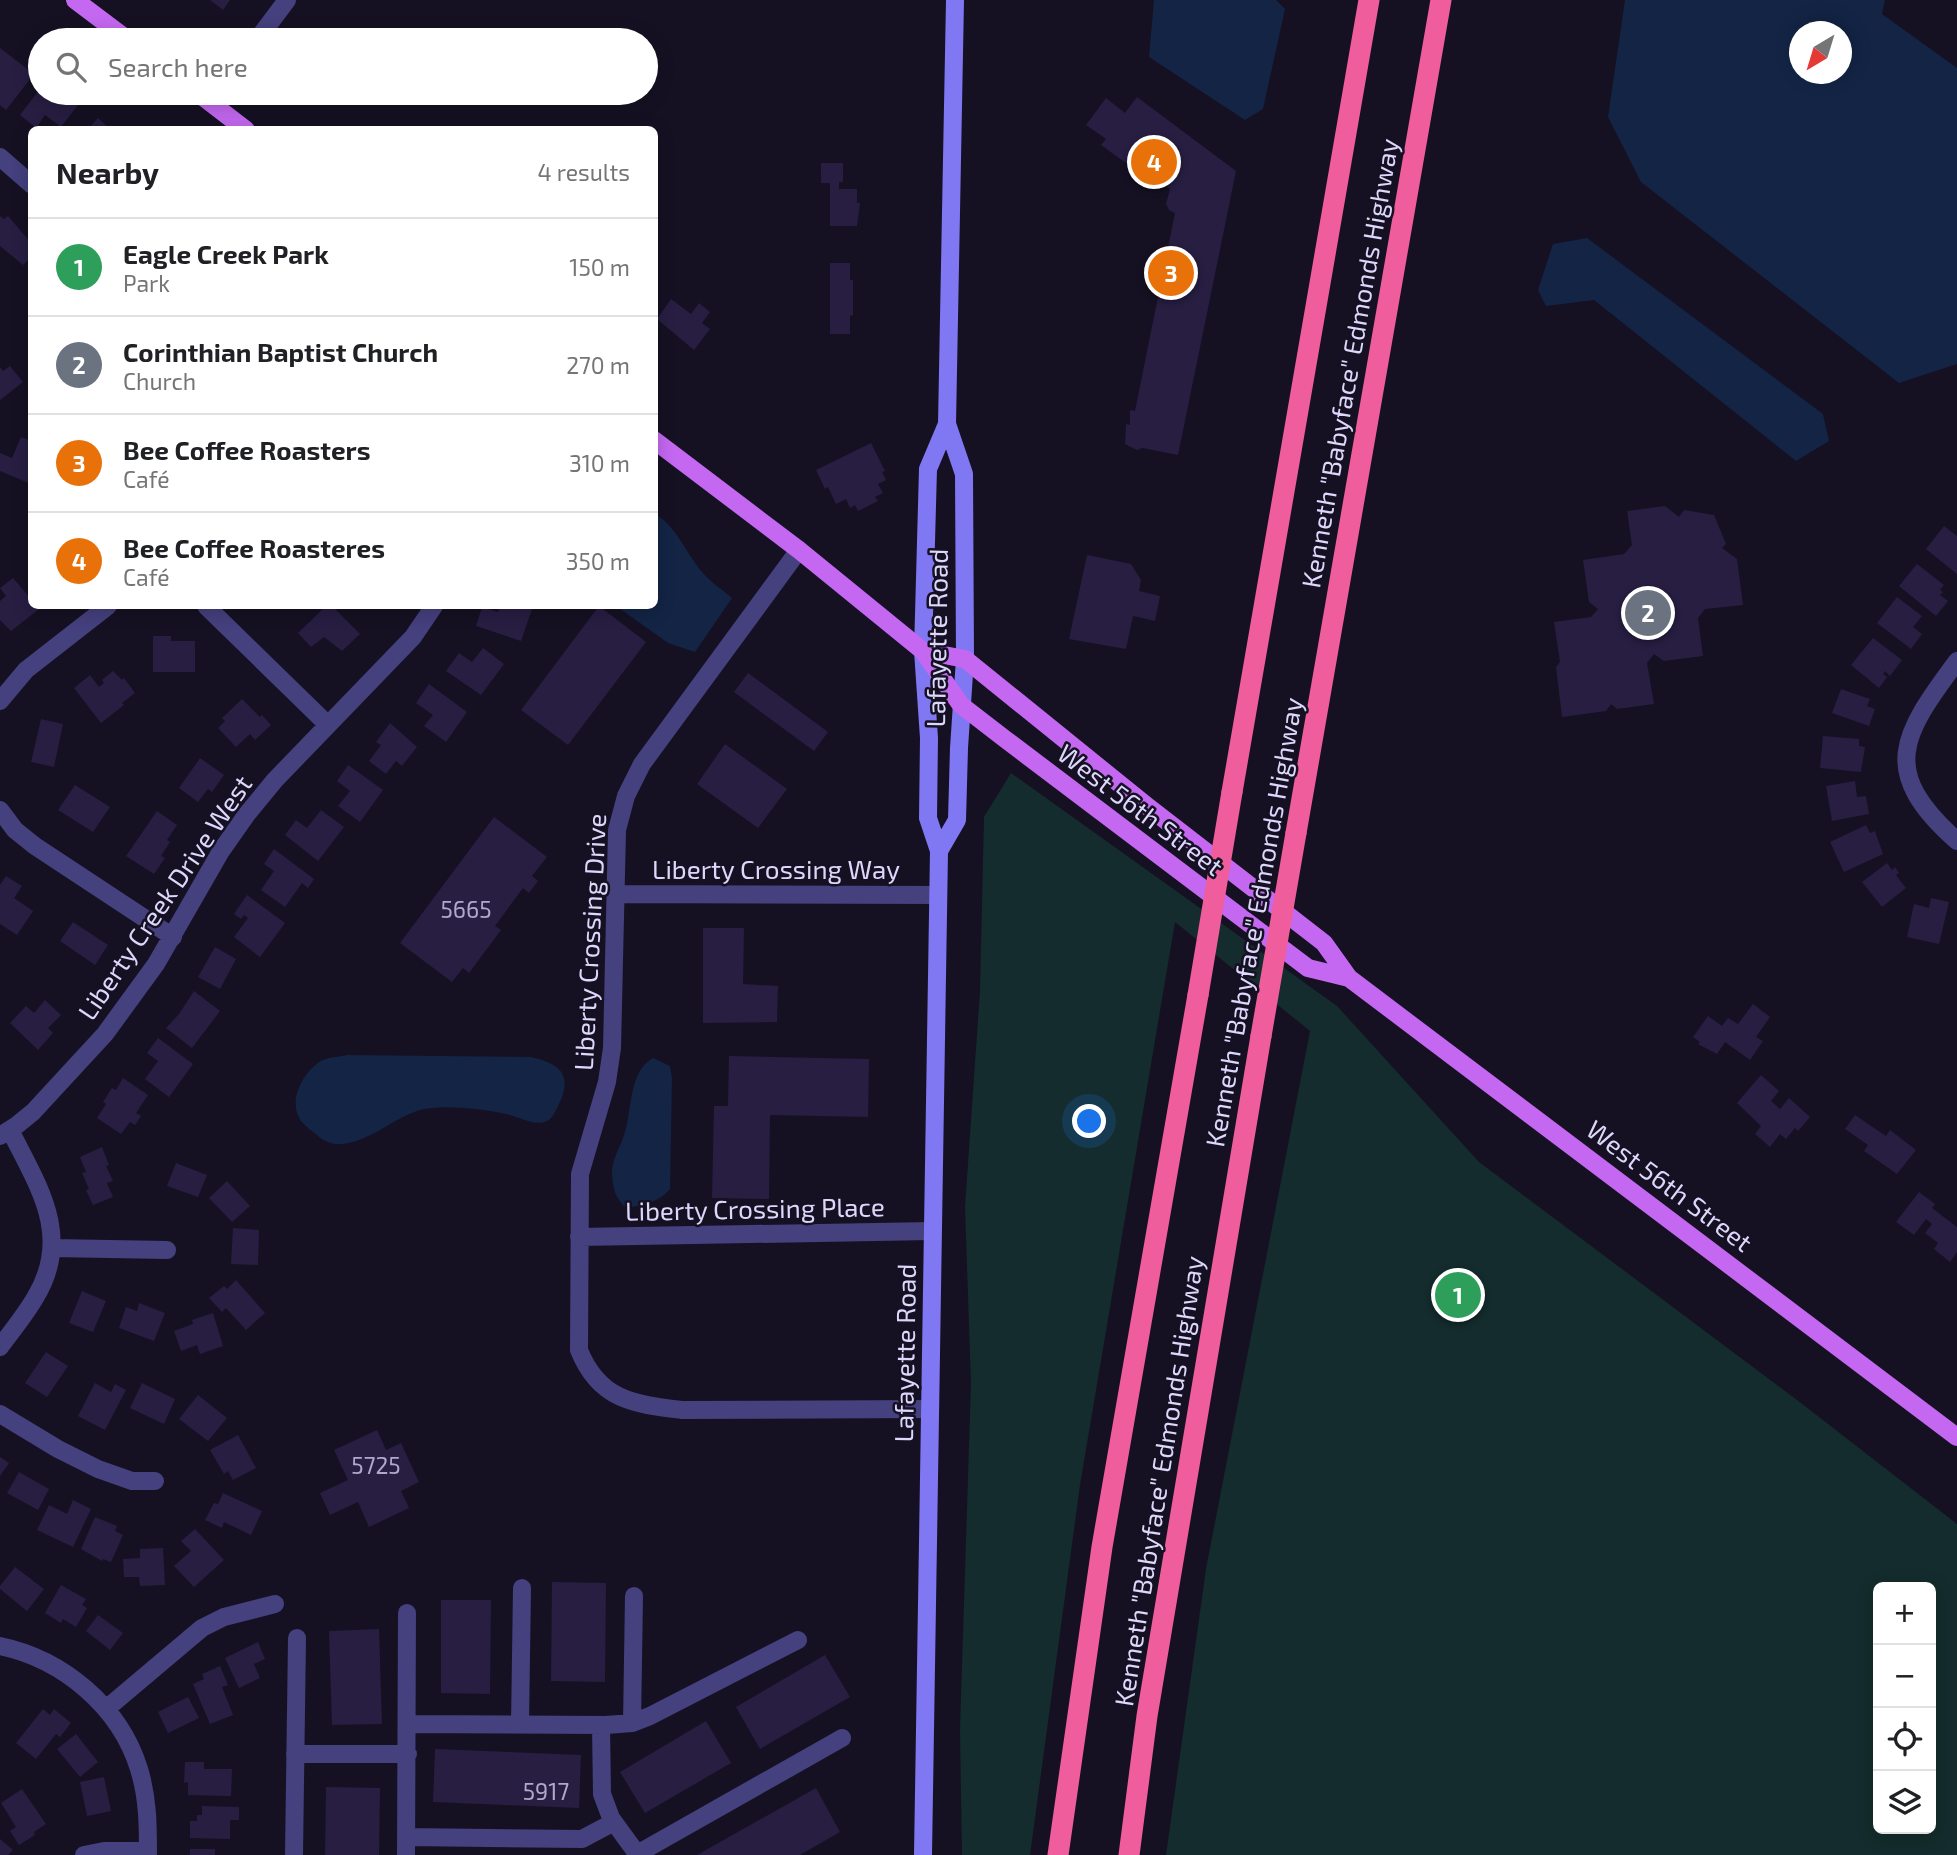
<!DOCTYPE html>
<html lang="en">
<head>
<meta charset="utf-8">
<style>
	:root { --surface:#fff; --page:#f2f2f2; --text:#202124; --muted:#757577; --line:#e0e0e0; --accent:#2563eb }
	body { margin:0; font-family:"Exo 2",sans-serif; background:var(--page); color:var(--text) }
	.controls { position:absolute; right:21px; bottom:21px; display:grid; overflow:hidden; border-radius:10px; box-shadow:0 4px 18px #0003 }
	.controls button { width:63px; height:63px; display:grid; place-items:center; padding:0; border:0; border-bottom:2px solid var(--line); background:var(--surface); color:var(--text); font:35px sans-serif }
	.compass { position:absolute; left:1789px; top:21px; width:63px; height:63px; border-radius:50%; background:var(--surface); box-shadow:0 4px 18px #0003; rotate:218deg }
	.you { position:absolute; left:1090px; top:1122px; width:24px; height:24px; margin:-18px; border:5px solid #fff; border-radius:50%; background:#1a73e8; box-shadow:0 0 0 10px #1a73e833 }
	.badge { display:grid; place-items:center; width:46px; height:46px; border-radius:50%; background:var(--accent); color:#fff; font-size:23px; font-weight:700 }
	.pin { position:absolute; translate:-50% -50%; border:4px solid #fff; box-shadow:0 2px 7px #0006 }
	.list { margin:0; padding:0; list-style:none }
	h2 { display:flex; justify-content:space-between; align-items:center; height:91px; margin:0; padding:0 28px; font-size:30px }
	h2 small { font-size:23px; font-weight:400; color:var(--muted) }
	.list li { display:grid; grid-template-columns:46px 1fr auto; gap:21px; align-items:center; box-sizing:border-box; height:98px; padding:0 28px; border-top:2px solid var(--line) }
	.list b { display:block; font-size:26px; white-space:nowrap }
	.list p { margin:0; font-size:23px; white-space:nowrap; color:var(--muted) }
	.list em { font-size:23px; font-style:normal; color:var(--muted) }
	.icon { flex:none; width:38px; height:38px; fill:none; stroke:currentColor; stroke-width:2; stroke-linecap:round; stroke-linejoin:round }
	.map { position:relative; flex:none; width:1957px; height:1855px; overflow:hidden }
	.search { position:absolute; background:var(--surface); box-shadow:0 4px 18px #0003; left:28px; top:28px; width:630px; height:77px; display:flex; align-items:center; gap:18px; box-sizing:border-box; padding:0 24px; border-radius:38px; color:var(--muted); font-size:26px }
	.panel { position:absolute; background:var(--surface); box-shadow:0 4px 18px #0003; left:28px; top:126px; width:630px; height:483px; border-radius:10px }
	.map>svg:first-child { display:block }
	.green { fill:#142c2d; fill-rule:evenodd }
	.water { fill:#132445; fill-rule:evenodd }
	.building { fill:#271e42 }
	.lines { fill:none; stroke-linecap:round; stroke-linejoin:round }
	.street { stroke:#45407e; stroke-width:18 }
	.secondary { stroke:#8077f2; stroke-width:18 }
	.primary { stroke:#c468f1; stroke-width:18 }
	.highway { stroke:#f05d9c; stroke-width:21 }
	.highway-bridge { stroke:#f05d9c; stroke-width:21 }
	.labels { text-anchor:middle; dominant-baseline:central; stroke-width:5; stroke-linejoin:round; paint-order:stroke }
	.number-label { font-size:23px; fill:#b0a9cd }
	.street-label { font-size:26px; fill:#ddd7fb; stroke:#151123 }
</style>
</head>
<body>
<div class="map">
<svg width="1957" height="1855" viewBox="0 0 1957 1855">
	<rect width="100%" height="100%" fill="#151123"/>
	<path class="green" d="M1011,773L1337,1006L1479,1162L1801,1403L1957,1524V1855H1166L1206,1569L1310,1031L1175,922L1080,1485L1030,1855H962L960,1729L971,1383L965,1207L980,991L984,817ZM1878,1587H1931V1829H1878Z"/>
	<path class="water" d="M1154,0H1276L1285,9L1263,109L1245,120L1149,57Z
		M1625,0H1885L1882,14L1957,68V364L1899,383L1641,182L1608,117ZM1800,32H1842V74H1800Z
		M1587,238L1823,414L1829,441L1796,461L1594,300L1546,306L1538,290L1553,244Z
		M655,515C673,521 688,556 702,572C710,582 722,589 732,598L695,652L668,643L616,606H654Z
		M347,1055L531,1057C560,1064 573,1074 559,1104C556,1110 553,1118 547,1121C536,1127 517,1116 506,1114C484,1109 442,1104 420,1110C393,1118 370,1142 341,1144C333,1145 323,1141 317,1135C312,1131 305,1126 301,1121C287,1101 303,1072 321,1061C328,1057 339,1057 347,1055Z
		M653,1058L670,1066L672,1078L670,1189C658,1203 643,1205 626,1208C615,1198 613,1189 612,1174C611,1161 621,1146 625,1132C632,1109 629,1071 653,1058Z"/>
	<path class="building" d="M210,0H230L223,10Z
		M363,28L378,40H354Z
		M0,48L34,74L6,110L0,105Z
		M40,89V93H62L78,105L61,127L45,115L36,128L20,115Z
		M1137,97L1236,171L1178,455L1143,448L1137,450L1125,444L1126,424L1130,425V410L1135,411L1175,213L1169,210L1166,204L1170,189L1133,162L1130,166L1101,145L1106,139L1086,125L1106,98L1125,113Z
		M98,118L111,130H87Z
		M821,163H843V182H839V189H857V203H860L857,226H830V183H821Z
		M0,216L4,219L8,216L32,244V256L23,265L0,246Z
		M830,263H850V280H853V315L850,316V334H830Z
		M671,299L691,314L699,303L710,312L702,323L710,329L694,350L657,319Z
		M10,366L23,382L0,400V367L3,371Z
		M21,437L32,441L31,484L0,471V453L12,458Z
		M871,443L885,471L882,472L886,480L878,484L883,493L875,497L878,501L858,511L855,505L850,508L846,499L836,504L828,487L825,489L816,470Z
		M1665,506L1679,517L1684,510L1714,515L1726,544L1722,548L1737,559L1743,605L1705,609L1698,618L1703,656L1664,661L1654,654L1647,663L1654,704L1617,709L1611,704L1606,711L1562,717L1556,667L1560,662L1554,622L1591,617L1598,609L1589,602L1583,560L1624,554L1632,545L1627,511Z
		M1944,526L1957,536V574L1926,549Z
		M1087,555L1131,564L1141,580L1139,591L1160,596L1155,621L1133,616L1126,649L1069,639Z
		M1917,564L1944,585L1940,590L1943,592L1940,595L1948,601L1936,616L1899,586Z
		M13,578L32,600V606H36L39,609L11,631L0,620V601L6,596L0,588Z
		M1897,597L1922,616L1913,627L1922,634L1911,649L1877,623Z
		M326,606H332L360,634L342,651L324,637L311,647L298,633Z
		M501,606H533L521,641L476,626L482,607L498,612Z
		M599,606L646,642L568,745L521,710Z
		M153,636H171V641H195V672H153Z
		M1873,638L1902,660L1890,676L1885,671L1883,674L1887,677L1879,688L1851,665Z
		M483,648L504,664L481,695L446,671L459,653L472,662Z
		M113,671L122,680L124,678L135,693L122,703L124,705L101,723L74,688L90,675L99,687L104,683L102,680Z
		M748,673L828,732L814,751L734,692Z
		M429,684L467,712L446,742L424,726L433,715L416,703Z
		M1841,689L1870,699L1867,706L1875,709L1869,726L1832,713Z
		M242,699L260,717L262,715L271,725L255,740L250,734L236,747L218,728L225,721L222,718Z
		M41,719L63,724L54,767L31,762Z
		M390,723L417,747L402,766L396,761L386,774L369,761L381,745L376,742Z
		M1823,736L1859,739V746L1865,747L1861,772L1820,768Z
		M725,744L787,789L758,828L697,784Z
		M200,758L224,775L212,792L208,789L198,802L179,788Z
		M348,765L383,790L360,822L338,806L350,791L337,781Z
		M1855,781L1857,797L1866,796L1869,814L1832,821L1826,786Z
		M75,785L110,807L93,832L58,810Z
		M321,810L344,827L318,861L285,835L296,820L307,828Z
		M157,811L177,825L167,840L170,842L161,856L165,858L154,874L126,856Z
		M494,817L547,857L532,876L538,881L529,893L523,888L495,926L501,930L469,973L463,968L452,982L400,943Z
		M1866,825L1870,833L1875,831L1883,854L1844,872L1830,842Z
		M274,849L314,879L308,888L302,883L285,907L261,890L274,871L264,864Z
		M1887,863L1892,870L1895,867L1899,873L1896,875L1906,888L1882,907L1862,882Z
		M6,876L22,886L14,898L33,911L17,935L0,924V885Z
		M247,895L285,923L260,957L234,937L248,918L244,915L241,919L234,914Z
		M1931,898L1949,902L1939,944L1907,937L1914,904L1929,908Z
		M73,922L108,945L95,965L60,941Z
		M703,928H744L743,984L778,986L777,1022L703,1023Z
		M215,947L236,959L220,989L198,977Z
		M194,991L220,1011L192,1048L166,1028L179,1014Z
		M45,1000L61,1015L48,1028L53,1033L38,1050L10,1023L26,1006L34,1013Z
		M1753,1004L1770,1017L1756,1037L1763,1041L1750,1060L1725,1042L1717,1054L1698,1044L1700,1042L1693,1037L1708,1016L1722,1026L1728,1018L1738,1024Z
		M158,1038L193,1064L169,1097L145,1079L158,1061L147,1053Z
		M729,1056L869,1059L868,1117L770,1115L769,1199L712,1198L714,1106H728Z
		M1761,1075L1779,1091L1771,1101L1780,1109L1789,1098L1810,1117L1798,1131L1795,1128L1786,1139L1780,1134L1770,1147L1755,1134L1761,1126L1737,1103Z
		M123,1078L148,1095L136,1113L141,1116L135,1125L130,1122L121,1134L97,1118L106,1104L103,1102L112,1088L116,1090Z
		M1855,1115L1886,1136L1890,1130L1916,1150L1897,1174L1864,1151L1868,1145L1845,1129Z
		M102,1147L109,1165L106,1166L113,1181L107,1183L113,1197L93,1205L86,1190L89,1189L82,1173L86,1172L80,1157Z
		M176,1163L207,1175L198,1197L167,1186Z
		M227,1181L250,1206L232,1222L209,1198Z
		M1919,1192L1935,1204L1932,1208L1957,1227V1252L1950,1262L1934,1249L1938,1243L1925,1233L1932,1224L1926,1219L1914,1235L1896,1222Z
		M233,1228L259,1230L258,1265L231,1264Z
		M236,1280L265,1313L246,1330L226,1308L222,1312L209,1298L224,1286L227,1289Z
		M82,1291L106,1301L93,1332L69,1323Z
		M139,1303L165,1313L154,1341L119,1328L126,1307L137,1311Z
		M213,1313L223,1346L200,1354L197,1345L181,1351L174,1331L193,1324L192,1320Z
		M46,1352L68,1366L47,1397L25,1383Z
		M95,1383L111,1392L115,1384L126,1390L105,1430L78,1416Z
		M142,1383L175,1399L164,1424L130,1408Z
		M198,1395L227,1418L208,1441L179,1419Z
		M377,1430L386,1450L401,1443L419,1482L401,1491L409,1508L369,1527L358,1502L330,1515L320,1493L348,1480L334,1450Z
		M238,1435L256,1468L233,1480L228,1471L224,1474L210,1450Z
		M0,1457L9,1463L0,1476Z
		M19,1472L49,1489L38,1510L7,1493Z
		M223,1493L262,1511L251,1535L224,1522L222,1528L205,1520L214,1503L218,1504Z
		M73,1500L91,1509L73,1547L37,1530L49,1505L67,1514Z
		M95,1517L117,1526L115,1531L123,1535L111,1562L103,1559L102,1561L81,1549Z
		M195,1529L224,1560L194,1587L174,1566L191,1551L181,1541Z
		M163,1548L165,1585L140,1586L139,1577H124L123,1559L140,1558V1549Z
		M15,1567L44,1589L27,1611L0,1589V1586Z
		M552,1582L606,1583L605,1682L551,1681Z
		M61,1585L86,1599L82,1605L87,1608L76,1627L63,1619L61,1623L45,1613Z
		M441,1600H491L490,1694L441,1693Z
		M98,1615L123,1633L110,1650L86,1631Z
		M379,1629L382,1724L332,1725L329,1631Z
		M258,1642L265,1659L254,1664L260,1678L239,1688L225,1658Z
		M825,1655L850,1697L760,1749L736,1707Z
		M220,1666L228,1685L222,1687L233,1715L210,1724L193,1684L204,1679L202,1674Z
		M188,1697L199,1718L168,1733L158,1712Z
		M43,1709L50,1715L54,1709L71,1723L60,1737L56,1734L36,1759L16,1743Z
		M706,1721L731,1763L645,1813L620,1772Z
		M76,1734L98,1762L80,1777L57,1749Z
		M435,1749L581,1755L579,1808L433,1802Z
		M185,1762H204V1769H232L231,1796L188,1795V1782L184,1783Z
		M104,1777L111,1811L87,1816L80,1782Z
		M326,1787L380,1788L379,1855H325Z
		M816,1788L840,1832L800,1855H697Z
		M22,1789L46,1824L34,1832L35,1835L19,1845L10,1831L16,1827L1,1803Z
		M202,1806L239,1807V1820H230V1839L190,1838V1821H197V1815H202Z
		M0,1839L13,1850L8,1855H0Z
		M190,1849H215V1855H190Z"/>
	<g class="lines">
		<path class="street" d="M257,40L287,0
			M0,157L32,185
			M799,550L642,764L626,796L617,830L612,1048L607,1082L580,1174L579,1350C599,1400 633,1404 682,1410L930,1409
			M206,606L328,725
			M1957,661C1902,735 1878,771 1957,841
			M0,701L26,670L108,606
			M0,810L15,830L35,846L173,937
			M615,894L938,895
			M0,1136L17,1125L33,1112L105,1034L156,964L221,851L247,814L275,780L413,637L434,606
			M579,1237L932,1231
			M52,1248L167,1250
			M0,1347C12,1331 25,1315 35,1298C73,1236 38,1186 10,1130
			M0,1414L58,1449L98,1469L132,1481H155
			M0,1646C63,1659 120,1707 139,1769C148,1798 148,1826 148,1855
			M106,1709L202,1628L224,1617L275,1604
			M632,1723L634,1596
			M408,1724L606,1725L632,1723L650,1716L798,1640
			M520,1724L522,1588
			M601,1725L602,1794L611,1818L638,1855
			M295,1754H408
			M406,1837L582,1839L614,1822
			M637,1854L842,1738
			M84,1855L104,1851H148
			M294,1855L297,1638
			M406,1855L407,1613"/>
		<path class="secondary" d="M939,851L957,820L959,748L965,659L964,474L947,424L955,0
			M923,1855L939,851L928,818L929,738L923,651L928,469L947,424"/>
		<path class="primary" d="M75,0L128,40
			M198,93L246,130
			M654,440L799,550L923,651L961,705L1005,739L1308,968L1349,978
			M923,651L965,659L1147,806L1324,943L1349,978L1957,1437"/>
		<path class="highway" d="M1232,792L1369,0
			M1296,833L1441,0
			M1058,1855L1102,1547L1198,995
			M1129,1855L1147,1716L1261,1036"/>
		<path class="highway-bridge" d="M1198,995L1232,792
			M1261,1036L1296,833"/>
	</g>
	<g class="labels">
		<g class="number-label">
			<text x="466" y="909">5665</text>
			<text x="376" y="1465">5725</text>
			<text x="546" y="1791">5917</text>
		</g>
		<g class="street-label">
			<text transform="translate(1349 363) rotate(-80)">Kenneth "Babyface" Edmonds Highway</text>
			<text transform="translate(936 638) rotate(-89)">Lafayette Road</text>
			<text transform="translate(1141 809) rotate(37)">West 56th Street</text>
			<text x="776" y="868">Liberty Crossing Way</text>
			<text transform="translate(164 897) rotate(-56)">Liberty Creek Drive West</text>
			<text transform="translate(1253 922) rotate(-80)">Kenneth "Babyface" Edmonds Highway</text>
			<text transform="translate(589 942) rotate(-87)">Liberty Crossing Drive</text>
			<text transform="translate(1670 1185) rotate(37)">West 56th Street</text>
			<text transform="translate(755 1208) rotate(-1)">Liberty Crossing Place</text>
			<text transform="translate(904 1353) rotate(-89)">Lafayette Road</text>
			<text transform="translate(1158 1481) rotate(-81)">Kenneth "Babyface" Edmonds Highway</text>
		</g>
	</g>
</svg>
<div class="controls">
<button>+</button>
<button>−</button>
<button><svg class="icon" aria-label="locate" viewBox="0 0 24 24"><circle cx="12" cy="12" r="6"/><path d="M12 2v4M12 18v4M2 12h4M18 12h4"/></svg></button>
<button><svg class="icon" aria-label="layers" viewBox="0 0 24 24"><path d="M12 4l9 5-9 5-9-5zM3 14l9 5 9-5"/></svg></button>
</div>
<svg class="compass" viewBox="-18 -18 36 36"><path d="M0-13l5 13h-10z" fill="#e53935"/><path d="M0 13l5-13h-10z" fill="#757577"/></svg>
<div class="you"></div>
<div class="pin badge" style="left:1458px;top:1295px;background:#2e9e5b">1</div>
<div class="pin badge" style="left:1648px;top:613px;background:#6b7280">2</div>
<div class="pin badge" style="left:1171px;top:273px;background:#e8710a">3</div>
<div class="pin badge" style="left:1154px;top:162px;background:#e8710a">4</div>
<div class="search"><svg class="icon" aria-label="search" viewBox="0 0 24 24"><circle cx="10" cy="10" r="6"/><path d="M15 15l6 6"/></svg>Search here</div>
<section class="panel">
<h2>Nearby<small>4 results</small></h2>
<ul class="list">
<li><span class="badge" style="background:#2e9e5b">1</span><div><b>Eagle Creek Park</b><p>Park</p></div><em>150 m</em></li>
<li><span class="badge" style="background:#6b7280">2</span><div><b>Corinthian Baptist Church</b><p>Church</p></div><em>270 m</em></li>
<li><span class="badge" style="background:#e8710a">3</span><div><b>Bee Coffee Roasters</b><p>Café</p></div><em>310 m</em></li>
<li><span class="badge" style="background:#e8710a">4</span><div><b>Bee Coffee Roasteres</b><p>Café</p></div><em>350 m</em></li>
</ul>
</section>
</div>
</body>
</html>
